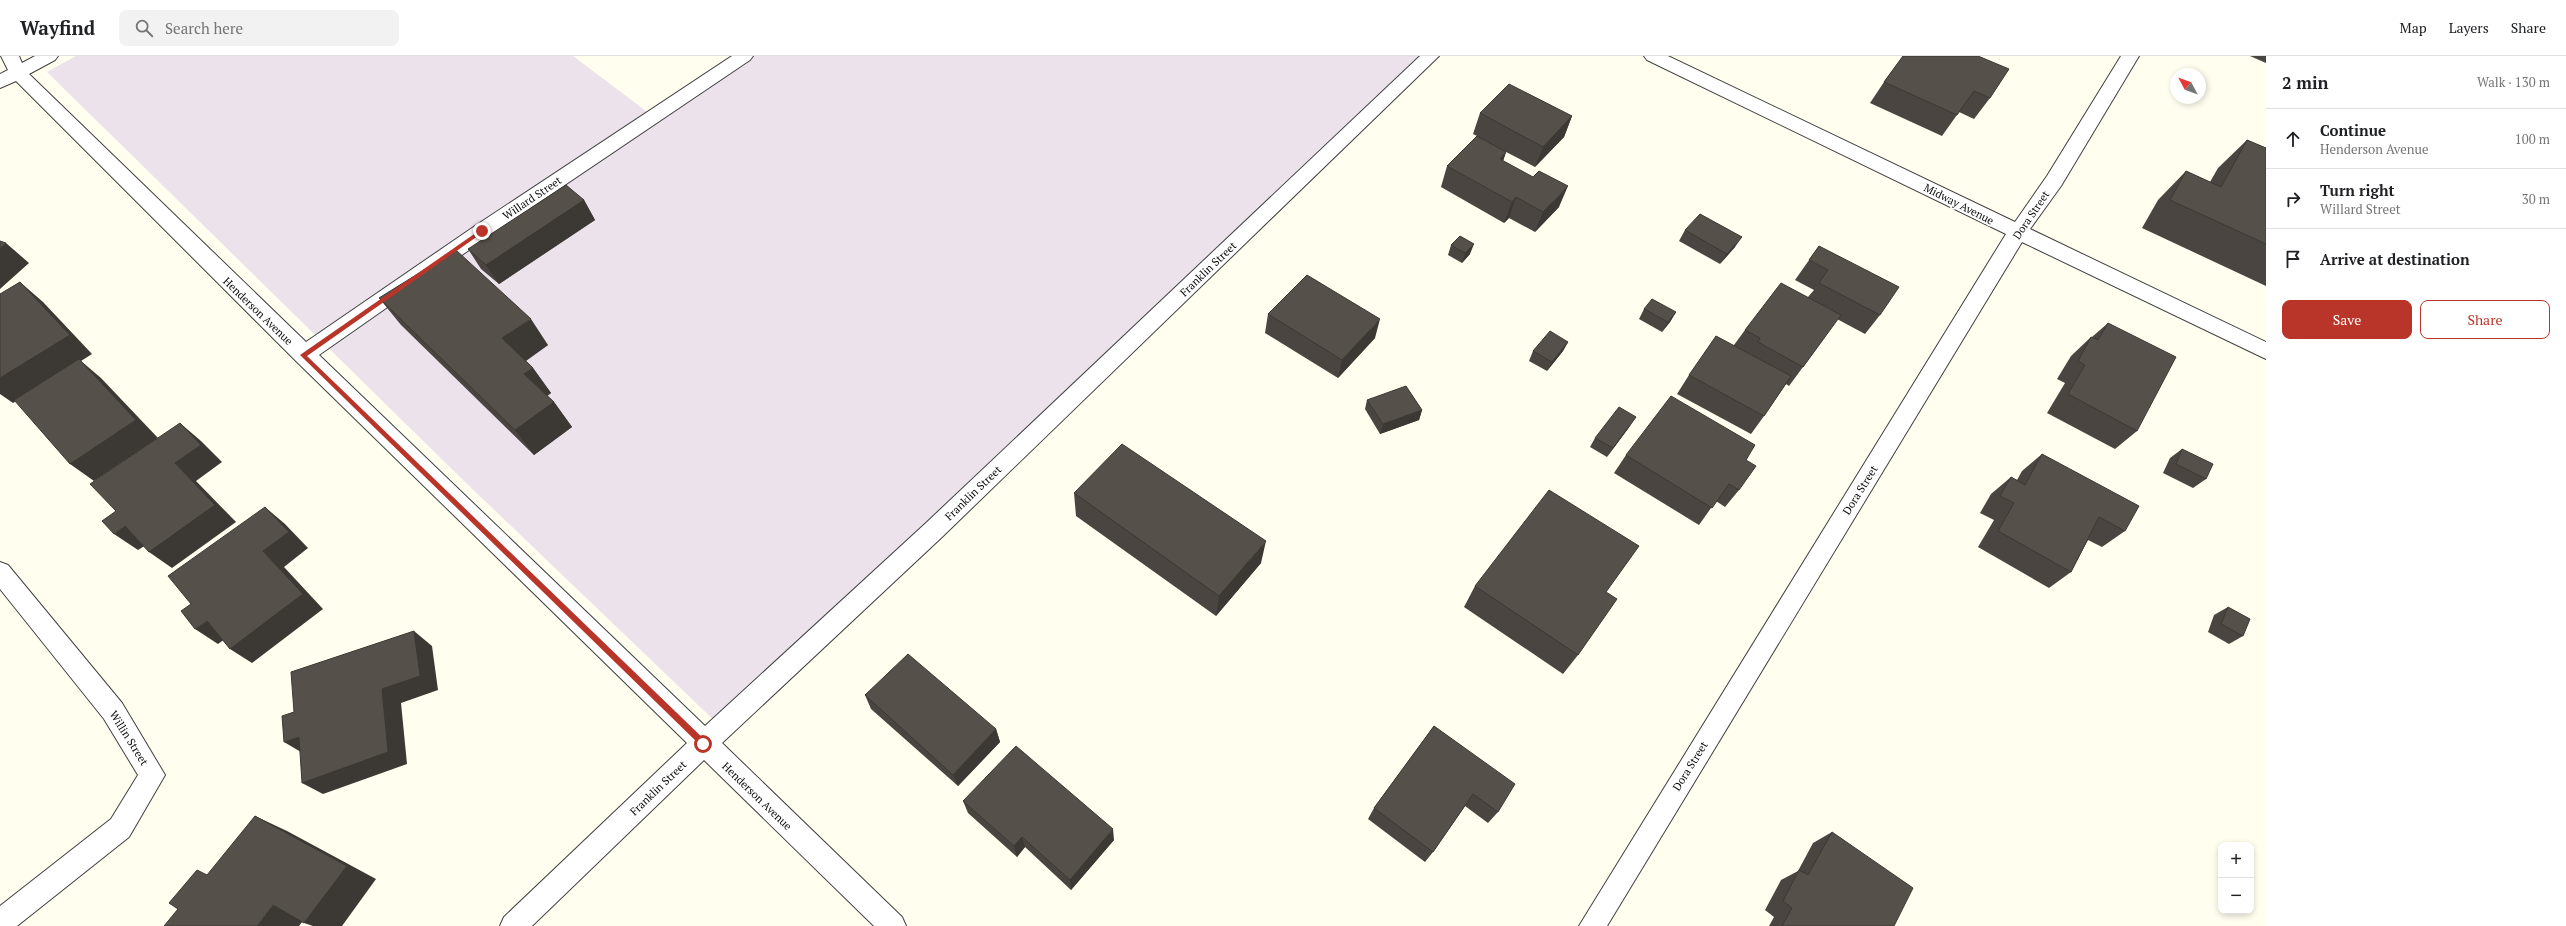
<!DOCTYPE html>
<html lang="en">
<head>
<meta charset="utf-8">
<style>
	:root { --surface:#fff; --page:#f2f2f2; --text:#202124; --muted:#757577; --line:#e0e0e0; --accent:#ba3529 }
	body { margin:0; font-family:"PT Serif",serif; background:var(--page); color:var(--text) }
	.controls { position:absolute; right:12px; bottom:12px; display:grid; overflow:hidden; border-radius:8px; box-shadow:0 2px 6px #0003 }
	.controls button { width:36px; height:36px; display:grid; place-items:center; padding:0; border:0; border-bottom:1px solid var(--line); background:var(--surface); color:var(--text); font:20px sans-serif }
	.compass { position:absolute; left:2170px; top:12px; width:36px; height:36px; border-radius:50%; background:var(--surface); box-shadow:0 2px 6px #0003; rotate:311deg }
	.stop { position:absolute; width:12px; height:12px; margin:-9px; border:3px solid #ba3529; border-radius:50%; background:#fff }
	.stop.end { background:#ba3529; border-color:#fff; box-shadow:0 1px 4px #0008 }
	.list { margin:0; padding:0; list-style:none }
	h2 { display:flex; justify-content:space-between; align-items:center; height:52px; margin:0; padding:0 16px; font-size:17px }
	h2 small { font-size:13px; font-weight:400; color:var(--muted) }
	.list li { display:grid; grid-template-columns:26px 1fr auto; gap:12px; align-items:center; box-sizing:border-box; height:60px; padding:0 16px; border-top:1px solid var(--line) }
	.list b { display:block; font-size:15px; white-space:nowrap }
	.list p { margin:0; font-size:13px; white-space:nowrap; color:var(--muted) }
	.list em { font-size:13px; font-style:normal; color:var(--muted) }
	.actions { display:flex; gap:8px; padding:12px 16px }
	.actions a { flex:1; padding:9px 0; border:1px solid var(--accent); border-radius:8px; text-align:center; font-size:14px; color:var(--accent) }
	.actions .main { background:var(--accent); color:#fff }
	.icon { flex:none; width:22px; height:22px; fill:none; stroke:currentColor; stroke-width:2; stroke-linecap:round; stroke-linejoin:round }
	.map { position:relative; flex:none; width:2266px; height:870px; overflow:hidden }
	header { display:flex; align-items:center; gap:24px; box-sizing:border-box; height:56px; padding:0 20px; background:var(--surface); border-bottom:1px solid var(--line) }
	header strong { font-size:19px }
	nav { display:flex; gap:22px; margin-inline-start:auto; font-size:14px }
	.search { width:280px; height:36px; background:var(--page); display:flex; align-items:center; gap:10px; box-sizing:border-box; padding:0 14px; border-radius:8px; color:var(--muted); font-size:15px }
	main { display:flex }
	aside { flex:1; background:var(--surface) }
	.map>svg:first-child { display:block }
	.industrial { fill:#ece2ec }
	.lines { fill:none; stroke-linecap:round; stroke-linejoin:round }
	.minor-casing { stroke:#414141; stroke-width:2 }
	.minor { fill:#fff; fill-rule:evenodd }
	.wall { fill:#4a4540 }
	.shaded-wall { fill:#3c3834 }
	.building { fill:#56504a; stroke:#3c3834 }
	.route { fill:#ba3529 }
	.labels { text-anchor:middle; dominant-baseline:central; stroke-width:4; stroke-linejoin:round; paint-order:stroke }
	.street-label { font-size:11px; fill:#0e0e0e; stroke:#fff }
</style>
</head>
<body>
<header>
<strong>Wayfind</strong>
<div class="search"><svg class="icon" aria-label="search" viewBox="0 0 24 24"><circle cx="10" cy="10" r="6"/><path d="M15 15l6 6"/></svg>Search here</div>
<nav><a>Map</a><a>Layers</a><a>Share</a></nav>
</header>
<main>
<div class="map">
<svg width="2266" height="870" viewBox="0 0 2266 870">
	<rect width="100%" height="100%" fill="#fffeef"/>
	<path class="industrial" d="M76,0H573L658,64L751,0H1426L720,670L464,425L47,16Z"/>
	<g class="lines">
		<g class="minor-casing">
			<path id="minor" d="M1,0H19L22,7L35,0H58L55,4L29,18L306,286L475,170L732,0H753L750,4L489,180L319,299L705,670L926,467L1420,0H1439L942,481L722,687L902,861L906,870H874L704,704L532,870H500L504,861L687,687L296,305L16,25L0,32V18L8,14Z
				M1644,0H1668L2015,166L2047,120L2121,0H2139L2061,130L2030,173L2266,286V303L2022,186L1607,870H1579L2006,178L1647,4Z
				M0,506L8,509L122,647L165,719L129,781L17,870H0V850L111,763L138,719L104,663L0,533Z"/>
		</g>
		<use href="#minor" class="minor"/>
	</g>
	<path class="wall" d="M1903,0L1990,42L1974,63L1959,56L1942,80L1870,47L1884,26Z
		M2250,0H2266V7Z
		M1480,57L1572,60L1564,81L1535,111L1481,83L1506,96L1503,105L1559,151L1535,176L1509,162L1504,167L1441,131L1447,110L1477,80L1473,78Z
		M2247,84L2266,92V230L2142,172L2158,144L2186,115L2210,126L2218,112Z
		M584,144L595,164L499,228L481,213L468,193Z
		M1685,174L1735,191L1720,208L1679,185Z
		M1451,189L1470,198L1462,207L1448,199Z
		M1819,190L1880,259L1865,278L1837,263L1803,311L1789,330L1786,328L1764,360L1751,378L1677,338L1689,319L1734,289L1745,274L1808,241L1814,234L1795,224Z
		M379,242L548,289L526,305L533,312L551,337L547,340L554,346L572,371L534,399L401,269Z
		M1644,253L1676,256L1670,266L1662,276L1639,263Z
		M1268,258L1375,282L1338,322L1265,277Z
		M2108,267L2137,375L2115,393L2047,357L2065,327L2057,323L2071,300L2091,281H2092Z
		M1568,286L1563,295L1547,315L1529,305L1533,295Z
		M1367,344L1422,354L1419,364L1380,378L1365,353Z
		M1630,370L1607,401L1590,391L1595,382Z
		M2182,393L2206,423L2193,432L2163,417L2170,402Z
		M2042,398L2125,475L2102,491L2088,484L2071,516L2049,532L1978,491L1994,464L1980,457L1991,438L2011,421L2017,424L2022,415Z
		M1626,399L1746,404L1739,434L1725,451L1716,445L1699,469L1614,417Z
		M1074,437L1261,507L1216,560L1076,460Z
		M1475,530L1606,536L1578,599L1563,618L1464,551Z
		M2228,551L2243,580L2229,588L2208,576L2214,559Z
		M865,639L996,673L1000,686L958,730L871,653Z
		M1434,670L1498,756L1488,767L1465,750L1433,796L1425,806L1368,763L1374,752Z
		M963,745L1114,784L1071,834L1025,791L1017,801L968,757Z
		M1832,776L1894,870H1769L1774,861L1765,854L1781,824L1798,815L1813,787Z"/>
	<path class="shaded-wall" d="M1572,60L1564,81L1535,111L1543,91Z
		M1506,96L1499,117L1500,103Z
		M1568,130L1559,151L1535,176L1543,156Z
		M1516,141L1509,162L1504,167L1512,146Z
		M584,144L595,164L499,228L486,209Z
		M1742,181L1735,191L1720,208L1727,198Z
		M6,187L29,207L0,233V193Z
		M1474,188L1470,198L1462,207L1465,197Z
		M20,226L43,246L92,298L81,305L101,322L158,382L94,425L70,408L81,305L13,347L0,338V322Z
		M1676,256L1670,266L1662,276L1668,266Z
		M531,263L548,289L521,308L502,282Z
		M1380,263L1375,282L1338,322L1342,304Z
		M1568,286L1563,295L1547,315L1552,306Z
		M533,312L551,337L542,344L524,318Z
		M554,346L572,371L534,399L515,374Z
		M1422,354L1419,364L1380,378L1383,368Z
		M1636,361L1630,370L1607,401L1613,392Z
		M180,367L201,385L222,406L196,425L236,466L172,512L149,496Z
		M265,451L285,468L308,492L284,511L323,553L252,607L230,593L263,495Z
		M125,470L149,487L138,494L114,478Z
		M1266,485L1261,507L1216,560L1219,540Z
		M207,565L229,580L218,588L195,573Z
		M414,575L432,590L438,634L401,647L407,708L323,738L302,727L382,633Z
		M996,673L1000,686L958,730L953,719Z
		M299,681L306,699L284,686Z
		M255,760L287,775L376,823L342,870H313L304,867Z
		M1113,773L1114,784L1071,834L1070,824Z
		M1022,781L1025,791L1017,801L1014,790Z
		M273,849L306,861L299,870H257Z"/>
	<path class="building" d="M1903,0H1978L2009,13L1990,42L1974,35L1957,59L1884,26Z
		M1509,28L1572,60L1543,91L1480,57Z
		M1477,80L1506,96L1500,103L1533,121L1539,115L1568,130L1543,156L1516,141L1512,146L1447,110Z
		M2247,84L2266,92V188L2170,144L2186,115L2221,131Z
		M566,129L584,144L486,209L468,193Z
		M1700,158L1742,181L1727,198L1685,174Z
		M1460,180L1474,188L1465,197L1451,189Z
		M0,185L6,187L0,193Z
		M1819,190L1899,231L1880,259L1819,227L1828,214L1809,204Z
		M456,194L531,263L502,282L533,312L524,318L554,346L515,374L379,242Z
		M1307,219L1380,263L1342,304L1268,258Z
		M20,226L70,279L0,322V238Z
		M1781,227L1841,259L1803,311L1758,286L1760,282L1745,274Z
		M1652,243L1676,256L1668,266L1644,253Z
		M2108,267L2176,301L2137,375L2068,338L2085,309L2078,305L2091,281L2098,284Z
		M1550,275L1568,286L1552,306L1533,295Z
		M1716,280L1791,320L1764,360L1689,319Z
		M79,303L136,364L70,408L14,344Z
		M1406,330L1422,354L1383,368L1367,344Z
		M1671,340L1755,389L1746,404L1756,410L1739,434L1729,428L1712,452L1626,399Z
		M1619,351L1636,361L1613,392L1595,382Z
		M180,367L201,389L175,407L215,449L149,496L125,470L114,478L102,465L116,455L90,428Z
		M1122,388L1266,485L1219,540L1074,437Z
		M2182,393L2213,408L2206,423L2176,408Z
		M2042,398L2139,450L2125,475L2099,461L2071,516L1998,475L2014,447L2000,440L2011,421L2025,429Z
		M1549,434L1639,490L1606,536L1617,543L1578,599L1475,530Z
		M265,451L289,476L263,495L303,538L230,593L207,565L195,573L181,555L191,548L168,520Z
		M2228,551L2250,563L2243,580L2221,568Z
		M414,575L420,620L382,633L388,696L302,727L299,681L284,686L282,660L294,656L291,616Z
		M908,598L996,673L953,719L865,639Z
		M1434,670L1515,728L1498,756L1473,738L1433,796L1374,752Z
		M1016,690L1113,773L1070,824L1022,781L1014,790L963,745Z
		M255,760L347,810L304,867L273,849L257,870H164L178,853L169,847L197,814L207,819Z
		M1832,776L1913,832L1894,870H1782L1792,852L1783,845L1799,814L1808,819Z"/>
	<path class="route" d="M480,174L485,175L307,300L706,685V690H701L300,299Z"/>
	<g class="labels">
		<g class="street-label">
			<text transform="translate(532 142) rotate(-34)">Willard Street</text>
			<text transform="translate(1959 148) rotate(27)">Midway Avenue</text>
			<text transform="translate(2031 159) rotate(-56)">Dora Street</text>
			<text transform="translate(1208 213) rotate(-44)">Franklin Street</text>
			<text transform="translate(258 255) rotate(44)">Henderson Avenue</text>
			<text transform="translate(1860 434) rotate(-58)">Dora Street</text>
			<text transform="translate(973 437) rotate(-44)">Franklin Street</text>
			<text transform="translate(129 682) rotate(58)">Willin Street</text>
			<text transform="translate(1690 710) rotate(-58)">Dora Street</text>
			<text transform="translate(658 732) rotate(-44)">Franklin Street</text>
			<text transform="translate(757 740) rotate(44)">Henderson Avenue</text>
		</g>
	</g>
</svg>
<div class="controls">
<button>+</button>
<button>−</button>
</div>
<svg class="compass" viewBox="-18 -18 36 36"><path d="M0-13l5 13h-10z" fill="#e53935"/><path d="M0 13l5-13h-10z" fill="#757577"/></svg>
<div class="stop" style="left:703px;top:688px"></div>
<div class="stop end" style="left:482px;top:175px"></div>
</div>
<aside>
<h2>2 min<small>Walk · 130 m</small></h2>
<ul class="list">
<li><svg class="icon" aria-label="ahead" viewBox="0 0 24 24"><path d="M12 20V5M6 11l6-6 6 6"/></svg><div><b>Continue</b><p>Henderson Avenue</p></div><em>100 m</em></li>
<li><svg class="icon" aria-label="right" viewBox="0 0 24 24"><path d="M7 20v-9h11M14 6l5 5-5 5"/></svg><div><b>Turn right</b><p>Willard Street</p></div><em>30 m</em></li>
<li><svg class="icon" aria-label="arrive" viewBox="0 0 24 24"><path d="M6 21V4h12l-3 4 3 4H6"/></svg><div><b>Arrive at destination</b></div></li>
</ul>
<div class="actions"><a class="main">Save</a><a>Share</a></div>
</aside>
</main>
</body>
</html>
